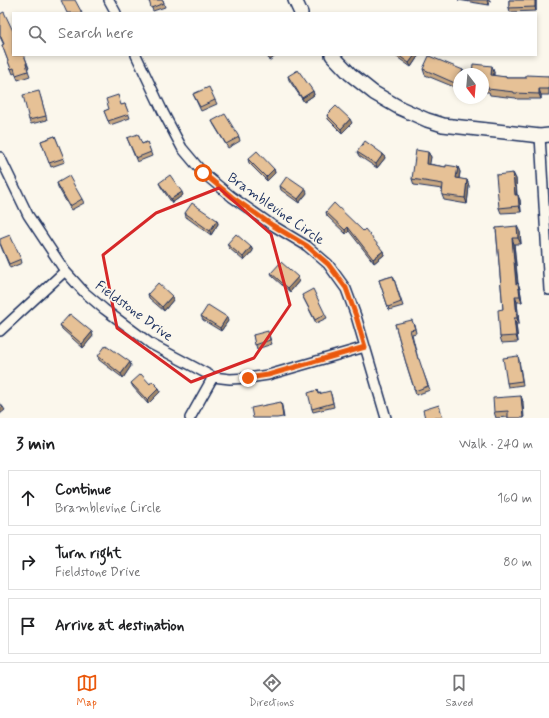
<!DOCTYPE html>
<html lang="en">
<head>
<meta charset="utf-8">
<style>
	:root { --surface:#fff; --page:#f6f6f6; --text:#202124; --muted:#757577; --line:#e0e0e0; --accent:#ea580c }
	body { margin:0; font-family:Mynerve,sans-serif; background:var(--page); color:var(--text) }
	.compass { position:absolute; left:453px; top:68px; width:36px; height:36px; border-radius:50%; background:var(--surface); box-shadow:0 2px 6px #0003; rotate:164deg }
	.stop { position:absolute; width:12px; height:12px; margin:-9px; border:3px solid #ea580c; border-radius:50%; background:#fff }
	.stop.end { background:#ea580c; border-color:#fff; box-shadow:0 1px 4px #0008 }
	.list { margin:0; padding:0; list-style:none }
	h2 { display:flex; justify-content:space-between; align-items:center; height:52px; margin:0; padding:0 16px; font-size:17px }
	h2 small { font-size:13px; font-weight:400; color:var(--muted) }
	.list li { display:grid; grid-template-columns:26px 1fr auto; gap:12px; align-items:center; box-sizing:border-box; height:56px; margin:0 8px 8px; padding:0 8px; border:1px solid var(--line); border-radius:0px }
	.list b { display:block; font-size:15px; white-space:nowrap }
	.list p { margin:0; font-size:13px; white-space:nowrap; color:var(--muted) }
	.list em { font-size:13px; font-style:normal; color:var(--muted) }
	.icon { flex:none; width:22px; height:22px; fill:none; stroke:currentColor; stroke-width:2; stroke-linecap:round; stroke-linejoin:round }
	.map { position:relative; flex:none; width:549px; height:418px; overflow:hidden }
	.search { position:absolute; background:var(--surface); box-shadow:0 2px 6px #0003; left:12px; right:12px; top:12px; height:44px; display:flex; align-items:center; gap:10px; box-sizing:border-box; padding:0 14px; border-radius:0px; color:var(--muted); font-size:15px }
	.sheet { height:244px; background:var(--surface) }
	nav { display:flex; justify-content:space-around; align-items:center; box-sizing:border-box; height:56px; border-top:1px solid var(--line); background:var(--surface); font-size:11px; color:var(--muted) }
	nav a { display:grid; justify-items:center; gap:2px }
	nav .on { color:var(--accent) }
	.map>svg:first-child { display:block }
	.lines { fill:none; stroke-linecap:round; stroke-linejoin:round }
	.street-casing { stroke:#1b2f5e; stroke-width:12 }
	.secondary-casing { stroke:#1b2f5e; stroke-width:16 }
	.street { stroke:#fbf7ec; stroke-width:9 }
	.secondary { stroke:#fbf7ec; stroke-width:13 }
	.wall { fill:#c6a681; stroke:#1b2f5e }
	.shaded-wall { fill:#a18769; stroke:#1b2f5e }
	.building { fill:#e6c196; stroke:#1b2f5e }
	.route { stroke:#ea580c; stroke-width:5 }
	.marked { fill:none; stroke:#d62828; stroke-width:3; stroke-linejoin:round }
	.labels { text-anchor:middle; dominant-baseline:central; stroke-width:3; stroke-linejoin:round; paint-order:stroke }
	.street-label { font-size:14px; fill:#1b2f5e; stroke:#fbf7ec }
</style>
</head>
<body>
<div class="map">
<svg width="549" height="418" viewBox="0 0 549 418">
	<rect width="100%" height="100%" fill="#fbf7ec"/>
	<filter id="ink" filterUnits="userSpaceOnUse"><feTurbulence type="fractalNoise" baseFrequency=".025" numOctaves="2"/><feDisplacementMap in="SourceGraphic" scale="8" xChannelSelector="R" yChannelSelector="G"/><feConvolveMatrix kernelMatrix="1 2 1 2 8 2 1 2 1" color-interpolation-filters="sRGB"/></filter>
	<g filter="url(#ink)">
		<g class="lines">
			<g class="street-casing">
				<path id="street" d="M109,0L116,13
					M136,55L163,112L182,148L203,173L232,197L272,225L307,246L328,264L346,289L356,316L386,418
					M540,136L549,290
					M0,157L28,215L65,271L84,292L104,309L151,344L213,377L230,379L248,378L268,375L365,347
					M0,331L65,271
					M190,418L213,377"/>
			</g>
			<g class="secondary-casing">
				<path id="secondary" d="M295,0L301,13
					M332,55L350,74L374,93L400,108L427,120L443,125L540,136L549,135"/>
			</g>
			<use href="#street" class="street"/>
			<use href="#secondary" class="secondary"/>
		</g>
		<path class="wall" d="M149,0H163L165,7L153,11Z
			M458,0H490L489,5Z
			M509,0H536V11L510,12L509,8Z
			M0,14L24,55L29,68H27L30,76L18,80L15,73L13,74L2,45H4L0,37Z
			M394,55H419L411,67Z
			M423,69L463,70L464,74H459V89L425,75Z
			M494,72V76L506,77V78H526L549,76V95H541V99H517L516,98L490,95L489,92H483V74Z
			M288,76L313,91L314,95L304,102L289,80Z
			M193,94L215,100L217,104L201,111Z
			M40,95L47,120L31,124L29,120Z
			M125,104L130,118L110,125L104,111Z
			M327,115L352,123L342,133L328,119Z
			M212,121L239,137L240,141L228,148L214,125Z
			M55,136L65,162L51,167L41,141Z
			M127,138L142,144L147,142L152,156L137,162Z
			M357,152L383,154L385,158L377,168L359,156Z
			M428,152L431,157L429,164L446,167H458L460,172L459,179L467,180L469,186L467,204L444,200L442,195V189L414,185L412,179Z
			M248,159L274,169L275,173L267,181L249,163Z
			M513,173L516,179L517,195L520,200L521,212L501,213L499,208Z
			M57,183L82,199L84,203L71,210L58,187Z
			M159,183L183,195L172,203L161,187Z
			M280,186L307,193L299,203L281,190Z
			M326,212L383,251L384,255L374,263L349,231L346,234L327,216Z
			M185,213L217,220L218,224L211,235L186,217Z
			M496,228L520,232L521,244H514L518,283L520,289L522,302H517L519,324H516L518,342L502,343L500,337L503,309Z
			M0,244L21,259L22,263L10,268Z
			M227,244L251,247L253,251L244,261L229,248Z
			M271,273L299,281L290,292L273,277Z
			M393,276L403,306L389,310L379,280Z
			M148,294L173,300L164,311L149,298Z
			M302,295L325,314L327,318L316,323Z
			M201,316L228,321L221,331L203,320Z
			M395,324H414L416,333L412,334L418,359L430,390L416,395L406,363Z
			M60,325L93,336L83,348L62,329Z
			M253,335H269L272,344L257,349Z
			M98,356L131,366L123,378L99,360Z
			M518,356L519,360L523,385L508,387L507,383Z
			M131,383L150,384L159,388L160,392L148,404L133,387Z
			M317,390L318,393L331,394L334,407L313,412L312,409Z
			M521,396L523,402L508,417L496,418L494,412Z"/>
		<path class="shaded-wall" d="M488,0H490L489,5L487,1Z
			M535,0H536V11L535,7Z
			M270,55H277L269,61L268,57Z
			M415,55H419L411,67L409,63Z
			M492,66L494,72L493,81L491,75Z
			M463,70L464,74H461Z
			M459,79V89L457,84Z
			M539,89L541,95V99L539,94Z
			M313,91L314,95L304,102L302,98Z
			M350,119L352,123L342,133L341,129Z
			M428,152L431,157L429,169L427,164Z
			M383,154L385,158L377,168L376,164Z
			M458,167L460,172L458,184L456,178Z
			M274,169L275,173L267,181L266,177Z
			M513,173L516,179L517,201L515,195Z
			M467,180L469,186L467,204L465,198Z
			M306,189L307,193L299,203L298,199Z
			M182,192L183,195L172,203L171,199Z
			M518,195L520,200L521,212L519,206Z
			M217,220L218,224L211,235L210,231Z
			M517,226L520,232L521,244L518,238Z
			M348,227L349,231L346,234L345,230Z
			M512,238L514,244L518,289L516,284Z
			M251,247L253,251L244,261L243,257Z
			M383,251L384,255L374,263L373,259Z
			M298,277L299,281L290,292L288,288Z
			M518,283L520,289L522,302L520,296Z
			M172,296L173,300L164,311L162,307Z
			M515,296L517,302L519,324L517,318Z
			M227,317L228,321L221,331L220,328Z
			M514,318L516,324L518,342L516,336Z
			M92,332L93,336L83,348L82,344Z
			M130,362L131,366L123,378L121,374Z
			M159,388L160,392L148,404L147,400Z
			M521,396L523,402L524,418H523Z
			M281,402L282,406L284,418L283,417Z
			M3,407L5,410L0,414V409Z"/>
		<path class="building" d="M61,0H75L82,13H67Z
			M149,0H163L164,3L151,8Z
			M509,0H535V7L509,8Z
			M4,12L13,31V55H24L27,63H26L28,71L16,75L14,68L11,69L2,45L4,44L0,35V14Z
			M398,55H415L409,63Z
			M429,56L463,70L461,74H459V79L457,84L423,69Z
			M473,64L492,66L491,75L506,77V78H526V75L549,76V89H539V94L514,93V92L488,89V87L483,86V74H472Z
			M298,70L313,91L302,98L288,76Z
			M209,87L215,100L200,107L193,94Z
			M39,91L46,116L29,120L23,95Z
			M118,95L121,105L125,104L129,114L108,121L104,111L109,109L106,99Z
			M336,106L350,119L341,129L327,115Z
			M225,114L239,137L226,144L212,121Z
			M138,134L142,144L147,142L151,152L136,158L127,138Z
			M55,136L64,158L49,163L41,141Z
			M365,141L383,154L376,164L357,152Z
			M416,150L428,152L427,164L446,167V165L458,167L456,178L467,180L465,198L442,195L443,184L412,179Z
			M257,151L274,169L266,177L248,159Z
			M513,173L515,195H518L519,206L499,208L496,175Z
			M170,175L182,192L171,199L159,183Z
			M69,176L82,199L70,206L57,183Z
			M287,176L306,189L298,199L280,186Z
			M192,203L217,220L210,231L185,213Z
			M334,203L363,231L365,229L383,251L373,259L348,227L345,230L326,212Z
			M517,226L518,238H512L516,284L518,283L520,296H515L517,318H514L516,336L500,337L498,310L503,309L496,228Z
			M236,234L251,247L243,257L227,244Z
			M10,235L21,259L9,264L0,243V239Z
			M281,262L298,277L288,288L271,273Z
			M393,276L401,302L388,307L379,280Z
			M158,283L172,296L162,307L148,294Z
			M313,289L325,314L315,320L302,295Z
			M208,305L227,317L220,328L201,316Z
			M70,314L92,332L82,344L60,325Z
			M412,320L415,329L410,330L418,359H419L428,386L415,391L406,363L395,324Z
			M268,331L270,340L255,345L253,335Z
			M106,345L130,362L121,374L98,356Z
			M518,356L522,381L507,383L503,358Z
			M141,374L150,384L152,381L159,388L147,400L131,383Z
			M317,390L318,394L330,391L333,403L312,409L308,393Z
			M521,396L523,418H508V411L494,412L493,398Z
			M281,402L283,417L277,418H253L251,408Z
			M0,403L3,407L0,409Z
			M439,405L443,418H425L423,410Z"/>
	</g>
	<g class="lines" filter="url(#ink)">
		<path class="route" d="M203,173L232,197L272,225L307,246L328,264L346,288L356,316L365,347L268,375L248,378"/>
	</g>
	<path class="marked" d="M219,188L271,234L290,305L254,358L191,382L117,328L103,255L156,213Z"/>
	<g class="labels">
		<g class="street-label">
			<text transform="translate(276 209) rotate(35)">Bramblevine Circle</text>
			<text transform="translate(134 311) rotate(36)">Fieldstone Drive</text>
		</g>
	</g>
</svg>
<svg class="compass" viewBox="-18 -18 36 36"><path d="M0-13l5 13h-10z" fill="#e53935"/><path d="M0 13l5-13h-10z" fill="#757577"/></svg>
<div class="stop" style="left:203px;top:173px"></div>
<div class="stop end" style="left:248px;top:378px"></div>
<div class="search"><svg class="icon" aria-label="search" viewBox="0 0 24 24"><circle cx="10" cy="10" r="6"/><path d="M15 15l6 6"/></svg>Search here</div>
</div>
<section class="sheet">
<h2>3 min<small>Walk · 240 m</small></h2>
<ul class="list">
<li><svg class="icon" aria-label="ahead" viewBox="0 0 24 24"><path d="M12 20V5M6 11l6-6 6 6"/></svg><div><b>Continue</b><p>Bramblevine Circle</p></div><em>160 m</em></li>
<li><svg class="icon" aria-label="right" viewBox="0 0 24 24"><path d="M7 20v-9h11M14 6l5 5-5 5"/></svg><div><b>Turn right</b><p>Fieldstone Drive</p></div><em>80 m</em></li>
<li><svg class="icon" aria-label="arrive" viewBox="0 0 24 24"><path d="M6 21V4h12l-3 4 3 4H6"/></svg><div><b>Arrive at destination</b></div></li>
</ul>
</section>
<nav>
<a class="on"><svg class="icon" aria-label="map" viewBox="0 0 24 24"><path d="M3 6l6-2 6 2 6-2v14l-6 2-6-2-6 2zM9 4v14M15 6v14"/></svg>Map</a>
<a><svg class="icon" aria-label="directions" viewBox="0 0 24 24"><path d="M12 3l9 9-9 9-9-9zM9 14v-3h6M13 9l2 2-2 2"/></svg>Directions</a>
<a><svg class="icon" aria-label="saved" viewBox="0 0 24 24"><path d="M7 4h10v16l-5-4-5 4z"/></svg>Saved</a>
</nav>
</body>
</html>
